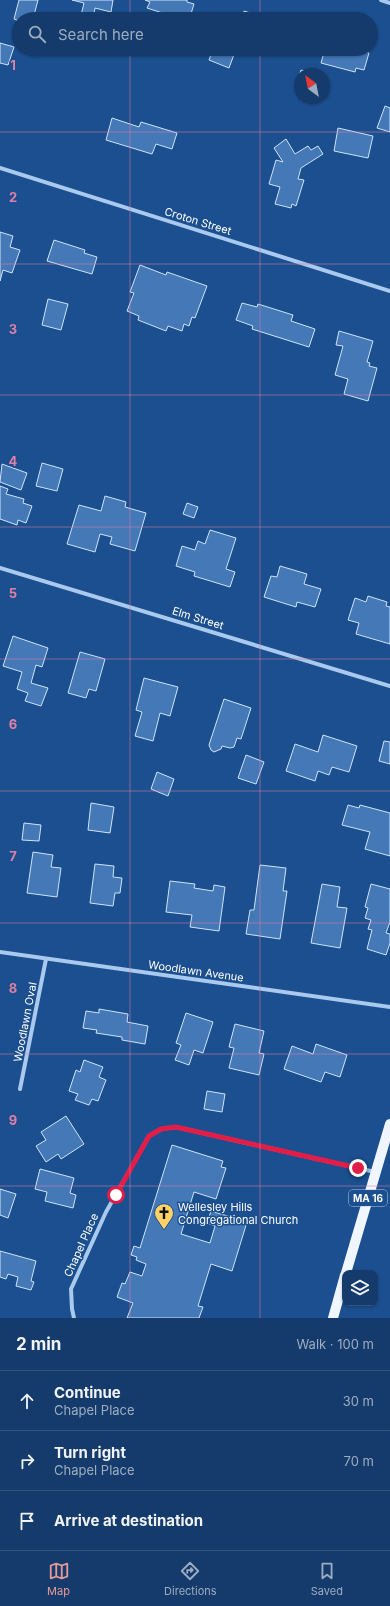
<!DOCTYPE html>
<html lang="en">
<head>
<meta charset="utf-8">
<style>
	:root { --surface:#143b6b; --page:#1d4271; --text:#f1f3f6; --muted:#9dadc1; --line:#33557e; --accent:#e69b98 }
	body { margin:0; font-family:Inter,sans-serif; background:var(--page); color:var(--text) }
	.controls { position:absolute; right:12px; bottom:12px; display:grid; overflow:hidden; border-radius:8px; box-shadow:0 1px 3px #0004 }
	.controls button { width:36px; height:36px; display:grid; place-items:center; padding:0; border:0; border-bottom:1px solid var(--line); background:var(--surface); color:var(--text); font:20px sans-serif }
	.compass { position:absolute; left:294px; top:68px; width:36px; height:36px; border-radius:50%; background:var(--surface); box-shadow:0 1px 3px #0004; rotate:328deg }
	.stop { position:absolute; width:12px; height:12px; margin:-9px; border:3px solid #e11d48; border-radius:50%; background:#fff }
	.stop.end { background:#e11d48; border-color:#fff; box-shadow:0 1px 4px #0008 }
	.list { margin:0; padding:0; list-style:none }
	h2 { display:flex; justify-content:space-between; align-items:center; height:52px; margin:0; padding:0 16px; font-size:17px }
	h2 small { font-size:13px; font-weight:400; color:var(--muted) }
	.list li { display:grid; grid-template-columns:26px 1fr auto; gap:12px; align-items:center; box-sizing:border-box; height:60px; padding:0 16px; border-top:1px solid var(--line) }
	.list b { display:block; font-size:15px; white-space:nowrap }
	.list p { margin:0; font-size:13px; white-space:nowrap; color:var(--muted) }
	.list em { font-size:13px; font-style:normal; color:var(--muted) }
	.icon { flex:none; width:22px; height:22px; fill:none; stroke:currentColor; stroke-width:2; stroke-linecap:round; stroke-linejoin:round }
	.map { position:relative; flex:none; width:390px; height:1318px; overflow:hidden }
	.search { position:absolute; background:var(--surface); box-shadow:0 1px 3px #0004; left:12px; right:12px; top:12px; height:44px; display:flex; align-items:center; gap:10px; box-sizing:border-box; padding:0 14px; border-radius:22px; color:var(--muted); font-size:15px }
	.sheet { height:232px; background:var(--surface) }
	nav { display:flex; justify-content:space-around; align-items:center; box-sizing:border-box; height:56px; border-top:1px solid var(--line); background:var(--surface); font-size:11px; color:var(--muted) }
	nav a { display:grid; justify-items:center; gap:2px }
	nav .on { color:var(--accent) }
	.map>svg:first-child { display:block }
	.building { fill:#4478b7; stroke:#cfe3fa }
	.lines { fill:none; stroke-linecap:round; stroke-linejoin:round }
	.street { stroke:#a9c9ee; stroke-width:4 }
	.primary { stroke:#f0f6ff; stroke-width:10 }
	.route { stroke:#e11d48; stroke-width:5 }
	.grid { fill:none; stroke:#dd80a5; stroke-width:1; stroke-opacity:0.55 }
	.labels { text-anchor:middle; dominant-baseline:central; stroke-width:3; stroke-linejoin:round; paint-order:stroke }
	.shield { fill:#1b4f8f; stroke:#bbcadd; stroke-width:1 }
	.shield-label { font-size:10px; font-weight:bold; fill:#fff }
	.street-label { font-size:11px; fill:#fff; stroke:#1b4f8f }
	.poi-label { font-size:11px; fill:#fff; stroke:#1b4f8f; text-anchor:start }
	.grid-label { font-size:13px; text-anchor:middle; font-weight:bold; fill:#dd80a5; stroke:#1b4f8f; stroke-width:3; stroke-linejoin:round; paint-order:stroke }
</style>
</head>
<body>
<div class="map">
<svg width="390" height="1318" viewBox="0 0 390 1318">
	<rect width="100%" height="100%" fill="#1b4f8f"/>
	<path class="building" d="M19,0H38L33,19H19V21L14,19Z
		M72,0H113L111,12L95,8L93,19H80L84,3Z
		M145,0H187V2L194,4L190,17L184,14L181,19L147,8L150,2Z
		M244,11L270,19H242Z
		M0,43L14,47L8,65L0,63Z
		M125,49H142L140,54Z
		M213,49H236L229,68L209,60Z
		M325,49H361V51L369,53L364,70L356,68L355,72L321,63Z
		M301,70L315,74H300V90L295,89Z
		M385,106L390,108V132L377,128Z
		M112,118L139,127L141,122L177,133L172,149L156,144L152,154L106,140Z
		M338,128L373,136L368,158L334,151Z
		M286,139L295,154L308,146L311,150L318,146L323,154L301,168L298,179L304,180L296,206L292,204L291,208L275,204L280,187L269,184L276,160L283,162L274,148Z
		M0,232L13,236L10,247L20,250L12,273L3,270L0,281Z
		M54,240L85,250L84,253L97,257L92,274L47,261Z
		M140,265L166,275L167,272L207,286L195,318L192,317L189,326L184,324L182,331L168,326L166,331L138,320L139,316L127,311L134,293L130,292Z
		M48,299L68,304L61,330L42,325Z
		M242,303L257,307L258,304L293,315L291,321L315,329L309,347L252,329L253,326L236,320Z
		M339,331L373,341L367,362L370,363L369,366L377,368L368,401L344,394L348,379L335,375L343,346L336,345Z
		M42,463L63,469L57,491L36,486Z
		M2,464L27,473L21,490L0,482Z
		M0,486L8,489L6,494L24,499L23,503L32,506L26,523L18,520L17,525L0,519Z
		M105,496L126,502L125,507L146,513L135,551L110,544L112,537L100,534L95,552L67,544L79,505L101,511Z
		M187,503L198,507L194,518L183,514Z
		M210,530L236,538L226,569L235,572L230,587L194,576L195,572L176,566L182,546L195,550L198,541L205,544Z
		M280,566L307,574L304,584L321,589L315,607L297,602L296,607L264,597L271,576L277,577Z
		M368,596L387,602L386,606L390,607V644L356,634L359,623L348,620L355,598L366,602Z
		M13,636L48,648L42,667L36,665L31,683L48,688L41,706L25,701L28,693L17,689L22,672L3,666Z
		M80,652L105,659L96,691L89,689L86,698L68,693Z
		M144,678L178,687L170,716L160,713L153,741L135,736L142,712L136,710Z
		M224,699L251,708L241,739L237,738L234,747L230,748L222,746L221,749L214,752L211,750L209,745Z
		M323,735L357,746L349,772L332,767L329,775L318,771L315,781L286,771L295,744L318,752Z
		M384,741L390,742V764L379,761Z
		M246,755L264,762L256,784L238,778Z
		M157,772L174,779L168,796L151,789Z
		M91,803L114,807L110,833L88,830Z
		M348,805L359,808L360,805L390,813V856L365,849L370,832L342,825Z
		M24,823L41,825L39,841L22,840Z
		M33,852L53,855L51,867L61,868L57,897L27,893Z
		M95,864L114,866L113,877L122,878L120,893H115L113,906L90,903Z
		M260,865L286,868L283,891H287L280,939L246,934L250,910H254Z
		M170,881L195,884L194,888L213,891L214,885L225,887L219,931L190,927L192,915L166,912Z
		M322,884L340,887L337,907L347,908L340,948L311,943Z
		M371,884L390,889V922L386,933L390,934V943L386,955L367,949L372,930L368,929L371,920L365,918L368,908L365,907Z
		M99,1009L128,1014L127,1022L148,1026L145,1044L122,1040V1037L96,1033L97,1030L83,1028L86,1011L99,1013Z
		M186,1013L213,1022L203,1053L194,1050L189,1065L175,1060L181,1045L176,1043Z
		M235,1024L264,1031L259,1053L264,1054L259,1075L229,1068L234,1048L229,1047Z
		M316,1044L347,1055L340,1077L325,1072L321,1082L284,1069L292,1046L313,1054Z
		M84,1060L103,1067L99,1077L106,1080L98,1101L92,1099L89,1105L75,1100L78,1094L69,1091L76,1070L80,1072Z
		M207,1091L225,1094L222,1112L204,1109Z
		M66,1116L84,1144L61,1159L58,1154L46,1162L36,1146L46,1140L41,1132Z
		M172,1145L223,1161L221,1167L226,1168L216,1199L194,1192L181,1234L210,1243L215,1226L207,1223L211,1211L247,1222L232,1271L211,1264L198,1306L203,1307L199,1318H127L133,1303L117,1297L122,1283L125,1284L130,1272L142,1276L146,1264L136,1260L137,1257L131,1255L134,1246L140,1248Z
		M40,1169L74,1178L70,1193L76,1195L73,1208L45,1201L47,1192L35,1189Z
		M0,1189L16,1194L8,1218L0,1215Z
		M0,1251L36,1261L31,1281L34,1282L31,1290L16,1286L18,1277L8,1274L6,1279L0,1277Z"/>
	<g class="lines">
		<path class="street" d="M381,0L390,3
			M0,168L390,291
			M0,568L390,686
			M0,952L390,1007
			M20,1089L46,959
			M74,1318L72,1309L71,1289L106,1212L149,1136L161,1129L176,1127L375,1172"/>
		<path class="primary" d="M346,1273L390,1124
			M333,1318L345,1275"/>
	</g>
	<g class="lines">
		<path class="route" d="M116,1195L149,1136L161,1129L176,1127L358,1168"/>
	</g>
	<path class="grid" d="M130,0V19M260,0V19M130,49V1318M260,49V1318M0,132H390M0,264H390M0,395H390M0,527H390M0,659H390M0,791H390M0,923H390M0,1054H390M0,1186H390"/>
	<defs>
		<g id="church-pin" transform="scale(1)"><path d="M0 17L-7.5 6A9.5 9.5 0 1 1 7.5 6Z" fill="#ffd166" stroke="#1b4f8f"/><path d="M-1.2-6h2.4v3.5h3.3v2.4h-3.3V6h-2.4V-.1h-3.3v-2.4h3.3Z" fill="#111"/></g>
	</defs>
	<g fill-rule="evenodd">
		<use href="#church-pin" x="164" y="1213"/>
	</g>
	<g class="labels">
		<rect class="shield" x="349" y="1190" width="38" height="16" rx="3"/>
		<g class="shield-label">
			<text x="368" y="1198">MA 16</text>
		</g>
		<g class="street-label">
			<text transform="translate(198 221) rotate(17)">Croton Street</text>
			<text transform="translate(198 618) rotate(17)">Elm Street</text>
			<text transform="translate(196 971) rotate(8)">Woodlawn Avenue</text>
			<text transform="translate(25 1022) rotate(-79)">Woodlawn Oval</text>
			<text transform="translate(81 1245) rotate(-66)">Chapel Place</text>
		</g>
		<g class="poi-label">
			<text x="178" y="1207">Wellesley Hills<tspan x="178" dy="13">Congregational Church</tspan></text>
		</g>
	</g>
	<g class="grid-label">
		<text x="13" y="70">1</text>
		<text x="13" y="202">2</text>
		<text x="13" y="334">3</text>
		<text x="13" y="466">4</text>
		<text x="13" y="598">5</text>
		<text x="13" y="729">6</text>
		<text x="13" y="861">7</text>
		<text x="13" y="993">8</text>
		<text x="13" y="1125">9</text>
	</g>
</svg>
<div class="controls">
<button><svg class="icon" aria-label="layers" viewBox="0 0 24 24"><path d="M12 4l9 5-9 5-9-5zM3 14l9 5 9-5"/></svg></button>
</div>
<svg class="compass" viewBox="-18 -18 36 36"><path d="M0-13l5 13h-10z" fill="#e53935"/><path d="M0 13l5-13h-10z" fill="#9dadc1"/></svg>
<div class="stop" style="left:116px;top:1195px"></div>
<div class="stop end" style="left:358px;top:1168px"></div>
<div class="search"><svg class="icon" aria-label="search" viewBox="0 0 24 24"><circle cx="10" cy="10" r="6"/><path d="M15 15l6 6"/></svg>Search here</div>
</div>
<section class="sheet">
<h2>2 min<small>Walk · 100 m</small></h2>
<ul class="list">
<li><svg class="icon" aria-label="ahead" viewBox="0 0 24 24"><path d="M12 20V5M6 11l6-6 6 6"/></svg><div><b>Continue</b><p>Chapel Place</p></div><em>30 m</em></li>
<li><svg class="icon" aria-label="right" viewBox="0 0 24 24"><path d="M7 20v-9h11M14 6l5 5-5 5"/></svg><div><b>Turn right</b><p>Chapel Place</p></div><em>70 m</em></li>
<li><svg class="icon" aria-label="arrive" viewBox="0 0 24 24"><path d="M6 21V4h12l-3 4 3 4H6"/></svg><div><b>Arrive at destination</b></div></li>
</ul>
</section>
<nav>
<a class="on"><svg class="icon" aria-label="map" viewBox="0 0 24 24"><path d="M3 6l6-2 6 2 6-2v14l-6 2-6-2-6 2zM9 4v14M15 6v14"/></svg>Map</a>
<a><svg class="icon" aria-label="directions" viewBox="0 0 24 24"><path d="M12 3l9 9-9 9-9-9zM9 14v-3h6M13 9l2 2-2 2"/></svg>Directions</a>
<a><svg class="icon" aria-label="saved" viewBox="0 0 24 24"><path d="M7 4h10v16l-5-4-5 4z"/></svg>Saved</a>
</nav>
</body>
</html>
